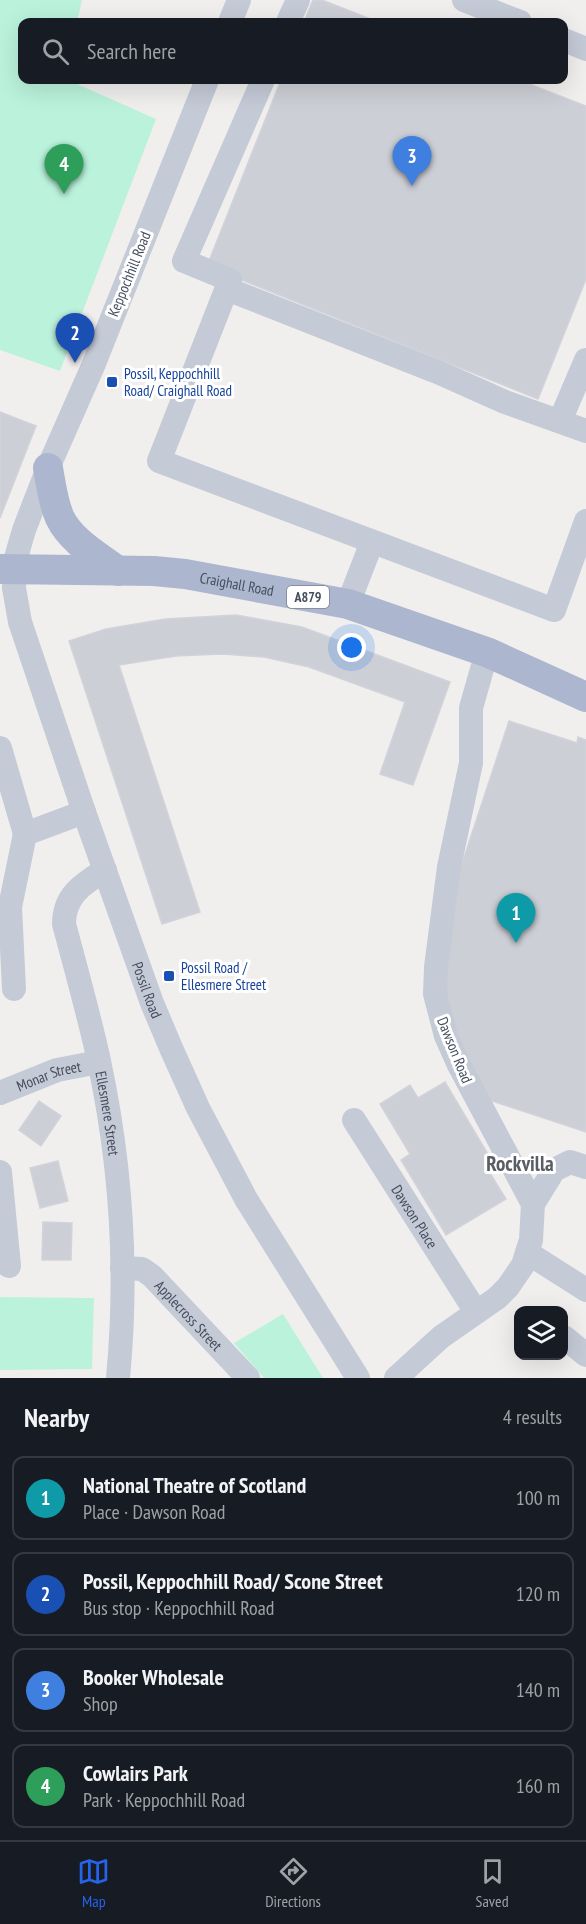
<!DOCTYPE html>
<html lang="en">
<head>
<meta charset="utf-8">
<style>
	:root { --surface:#171b24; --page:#242831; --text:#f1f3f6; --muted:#9ea1a6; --line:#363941; --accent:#2563eb }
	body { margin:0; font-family:"PT Sans Narrow",sans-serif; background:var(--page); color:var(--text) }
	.controls { position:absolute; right:18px; bottom:18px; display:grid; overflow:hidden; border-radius:12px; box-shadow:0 6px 24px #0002 }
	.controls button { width:54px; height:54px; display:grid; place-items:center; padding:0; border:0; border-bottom:2px solid var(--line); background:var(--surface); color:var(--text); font:30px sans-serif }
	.you { position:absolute; left:352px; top:648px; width:21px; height:21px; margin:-15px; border:4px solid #fff; border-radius:50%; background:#1a73e8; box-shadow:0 0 0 9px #1a73e833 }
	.badge { display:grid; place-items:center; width:39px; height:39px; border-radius:50%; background:var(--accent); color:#fff; font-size:20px; font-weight:700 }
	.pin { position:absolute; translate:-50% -50px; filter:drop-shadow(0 2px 3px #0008) }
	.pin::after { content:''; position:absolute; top:32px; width:21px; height:18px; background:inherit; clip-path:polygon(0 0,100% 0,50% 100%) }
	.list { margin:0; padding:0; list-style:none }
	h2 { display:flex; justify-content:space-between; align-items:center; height:78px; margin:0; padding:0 24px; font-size:26px }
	h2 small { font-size:20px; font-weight:400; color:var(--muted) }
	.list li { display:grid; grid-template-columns:39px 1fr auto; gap:18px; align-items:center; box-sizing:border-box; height:84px; margin:0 12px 12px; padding:0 12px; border:2px solid var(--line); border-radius:12px }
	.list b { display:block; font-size:22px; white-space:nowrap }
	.list p { margin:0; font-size:20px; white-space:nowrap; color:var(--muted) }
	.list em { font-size:20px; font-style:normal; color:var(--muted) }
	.icon { flex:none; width:33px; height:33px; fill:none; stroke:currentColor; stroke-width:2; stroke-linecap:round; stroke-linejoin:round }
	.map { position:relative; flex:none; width:586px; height:1378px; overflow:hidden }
	.search { position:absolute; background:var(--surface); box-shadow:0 6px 24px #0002; left:18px; right:18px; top:18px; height:66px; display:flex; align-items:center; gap:15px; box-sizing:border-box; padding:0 21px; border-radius:12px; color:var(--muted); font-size:22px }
	.sheet { height:462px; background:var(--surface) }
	nav { display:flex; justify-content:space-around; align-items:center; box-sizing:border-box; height:84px; border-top:2px solid var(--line); background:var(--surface); font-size:16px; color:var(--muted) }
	nav a { display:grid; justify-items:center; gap:3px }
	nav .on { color:var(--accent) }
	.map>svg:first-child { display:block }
	.green { fill:#baf2db }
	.building { fill:#cdcfd6; stroke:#d2d3da; stroke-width:1.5 }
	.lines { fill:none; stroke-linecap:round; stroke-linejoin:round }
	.minor { stroke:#c4cad6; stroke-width:24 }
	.major { stroke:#acb7cf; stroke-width:30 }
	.transit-dot { fill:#1a4fb4; stroke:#fff; stroke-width:2 }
	.labels { text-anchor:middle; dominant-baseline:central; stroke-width:6; stroke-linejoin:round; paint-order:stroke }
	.shield { fill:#fff; stroke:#7d828e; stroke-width:1.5 }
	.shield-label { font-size:14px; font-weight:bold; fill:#454d5d }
	.street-label { font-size:15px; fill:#454d5d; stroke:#fff }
	.transit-label { font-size:15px; fill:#164399; stroke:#fff; text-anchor:start }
	.district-label { font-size:21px; font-weight:bold; fill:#5a5d64; stroke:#fff }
</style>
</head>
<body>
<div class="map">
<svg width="586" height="1378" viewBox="0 0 586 1378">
	<rect width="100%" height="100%" fill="#f1efee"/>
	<path class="green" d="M0,0H82L77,22H22V80H68L156,119L60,371L0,350Z
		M0,1297L94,1298L92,1369L0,1370Z
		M283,1314L323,1378H264L234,1343Z"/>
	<path class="building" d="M313,0H322L378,22H304Z
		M281,80H519L586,106V279L538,399L207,266Z
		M0,412L36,426L0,518Z
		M236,615L302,627L450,682L413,785L380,774L405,702L309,667L264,657L222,654L176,656L119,665L200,912L162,924L69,641L106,629L165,619Z
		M509,721L577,743L578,737L586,740V1132L483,1098L453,1034L442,989L451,897Z
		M445,1082L495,1166L488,1170L506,1199L446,1235L401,1160L410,1154L380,1104L410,1085L418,1098Z
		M39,1101L61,1116L41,1146L19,1130Z
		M58,1161L68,1201L40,1208L30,1168Z
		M43,1222L72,1223L71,1260H42Z"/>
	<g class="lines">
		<g class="minor">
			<path d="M464,0L520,22"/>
			<path d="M230,22L239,0"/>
			<path d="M288,22L298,0"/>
			<path d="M564,40L586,49"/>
			<path id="s1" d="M207,80L93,366L48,468L24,530L15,561L14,588L20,622L84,812L152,1003L171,1048L198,1108L246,1199L358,1378"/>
			<path d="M263,80L184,261L230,280L159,461L554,610L586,521"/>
			<path d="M227,289L440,373L505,402L586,431"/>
			<path d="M560,421L586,360"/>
			<path d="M348,604L372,542"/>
			<path d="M0,748L25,834"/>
			<path id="s2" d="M105,870C83,884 64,895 64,924C76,969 89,1015 99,1061C121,1164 128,1273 118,1378"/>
			<path d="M14,989L10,907L25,834L84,812"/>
			<path id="s3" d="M0,1093L57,1070L99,1062"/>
			<path id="s4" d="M354,1120L476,1312"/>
			<path d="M0,1172L9,1266"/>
			<path d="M533,1204L554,1170L570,1162L586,1167"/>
			<path d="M528,1253L586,1290"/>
			<path id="s5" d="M122,1268L142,1269L152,1276L248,1378"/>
			<path d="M564,1337L586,1355"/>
			<path d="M396,1378L441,1337L497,1298L508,1287L523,1265L531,1240L533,1204L458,1063L446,1036L435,994L436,967L449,867L471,763V708L482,669L489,653"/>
		</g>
		<g class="major">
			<path d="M48,468C51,484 53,503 60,518C71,541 98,556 118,571"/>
			<path id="s6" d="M0,569L154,571L185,574L348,604L489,653L586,697"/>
		</g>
	</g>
	<g class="transit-dot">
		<rect x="106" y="376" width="12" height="12" rx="3"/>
		<rect x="163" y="970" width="12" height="12" rx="3"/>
	</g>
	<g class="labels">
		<rect class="shield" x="287" y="586" width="42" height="22" rx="4.5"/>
		<g class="shield-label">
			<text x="308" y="597">A879</text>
		</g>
		<g class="street-label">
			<text transform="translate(129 274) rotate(-68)">Keppochhill Road</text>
			<text stroke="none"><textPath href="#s6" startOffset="238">Craighall Road</textPath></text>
			<text stroke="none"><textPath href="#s1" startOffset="969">Possil Road</textPath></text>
			<text transform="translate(455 1050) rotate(68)">Dawson Road</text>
			<text stroke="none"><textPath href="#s3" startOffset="52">Monar Street</textPath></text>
			<text stroke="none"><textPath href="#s2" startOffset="266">Ellesmere Street</textPath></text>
			<text stroke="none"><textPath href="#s4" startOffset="114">Dawson Place</textPath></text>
			<text stroke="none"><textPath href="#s5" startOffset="86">Applecross Street</textPath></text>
		</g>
		<g class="transit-label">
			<text x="124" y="373">Possil, Keppochhill<tspan x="124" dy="17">Road/ Craighall Road</tspan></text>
			<text x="181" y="967">Possil Road /<tspan x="181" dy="17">Ellesmere Street</tspan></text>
		</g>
		<g class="district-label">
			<text x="520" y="1163">Rockvilla</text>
		</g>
	</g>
</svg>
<div class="controls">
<button><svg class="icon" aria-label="layers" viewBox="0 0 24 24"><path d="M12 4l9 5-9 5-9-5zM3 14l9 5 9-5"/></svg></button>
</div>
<div class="you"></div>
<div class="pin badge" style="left:516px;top:943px;background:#0f9aa8">1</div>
<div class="pin badge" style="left:75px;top:363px;background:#1a4fb4">2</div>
<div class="pin badge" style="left:412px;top:186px;background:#3f7fe0">3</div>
<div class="pin badge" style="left:64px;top:194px;background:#2e9e5b">4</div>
<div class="search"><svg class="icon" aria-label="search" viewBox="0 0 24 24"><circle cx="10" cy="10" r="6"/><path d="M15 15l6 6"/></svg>Search here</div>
</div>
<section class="sheet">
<h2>Nearby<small>4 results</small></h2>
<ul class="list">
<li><span class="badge" style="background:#0f9aa8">1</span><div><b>National Theatre of Scotland</b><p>Place · Dawson Road</p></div><em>100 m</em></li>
<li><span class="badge" style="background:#1a4fb4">2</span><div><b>Possil, Keppochhill Road/ Scone Street</b><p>Bus stop · Keppochhill Road</p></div><em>120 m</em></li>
<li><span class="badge" style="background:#3f7fe0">3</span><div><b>Booker Wholesale</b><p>Shop</p></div><em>140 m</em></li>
<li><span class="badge" style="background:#2e9e5b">4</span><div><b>Cowlairs Park</b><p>Park · Keppochhill Road</p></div><em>160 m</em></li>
</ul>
</section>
<nav>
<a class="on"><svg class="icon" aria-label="map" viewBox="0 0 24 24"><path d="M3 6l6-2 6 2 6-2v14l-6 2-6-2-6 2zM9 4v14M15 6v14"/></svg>Map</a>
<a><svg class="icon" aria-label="directions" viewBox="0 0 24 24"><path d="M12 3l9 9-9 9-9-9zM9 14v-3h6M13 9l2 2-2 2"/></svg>Directions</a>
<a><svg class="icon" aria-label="saved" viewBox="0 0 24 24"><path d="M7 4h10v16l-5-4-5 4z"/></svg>Saved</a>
</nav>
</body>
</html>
